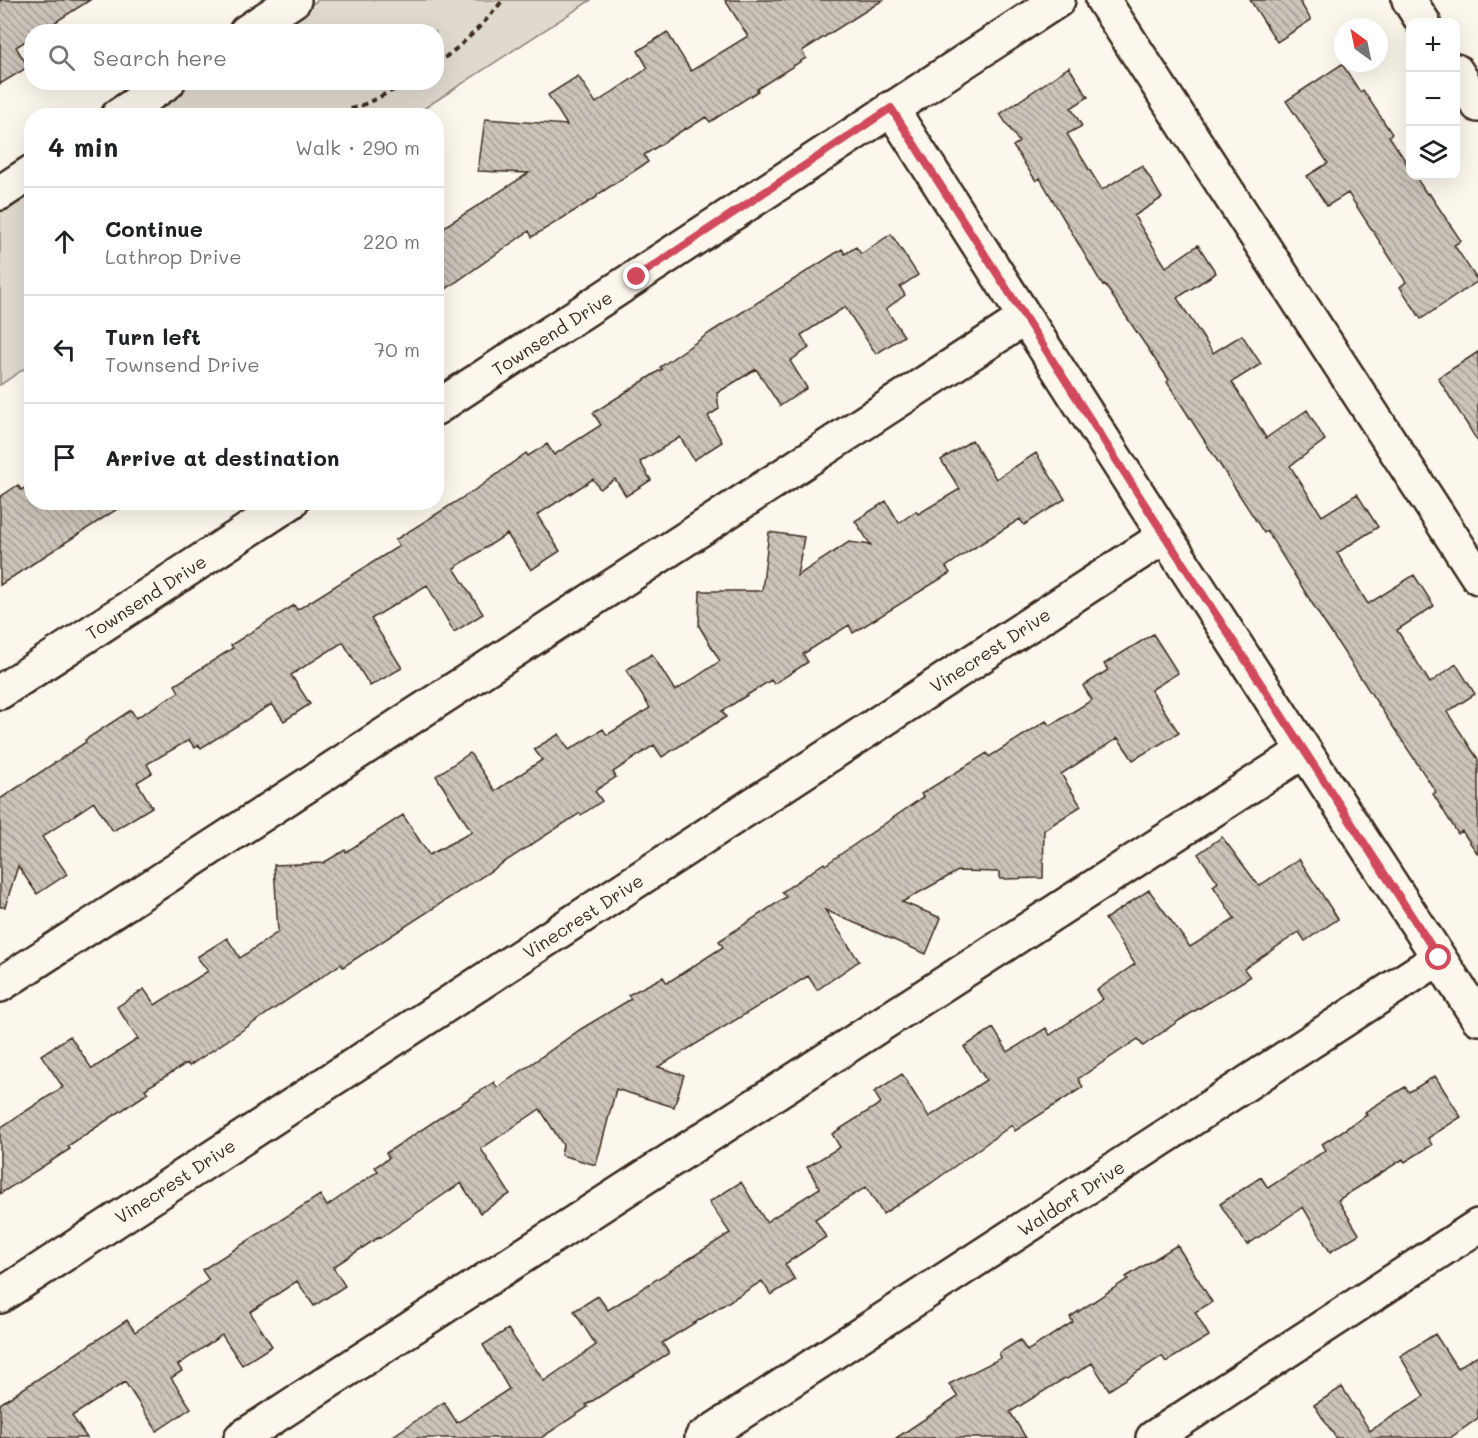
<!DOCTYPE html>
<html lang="en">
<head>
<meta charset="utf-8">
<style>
	:root { --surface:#fff; --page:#f6f6f6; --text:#202124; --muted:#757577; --line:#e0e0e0 }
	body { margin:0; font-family:Mali,sans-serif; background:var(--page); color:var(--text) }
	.controls { position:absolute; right:18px; top:18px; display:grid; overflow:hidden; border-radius:12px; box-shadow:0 6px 24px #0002 }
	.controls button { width:54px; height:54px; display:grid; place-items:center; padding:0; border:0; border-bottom:2px solid var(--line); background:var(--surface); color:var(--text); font:30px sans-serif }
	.compass { position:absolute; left:1334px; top:18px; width:54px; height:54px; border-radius:50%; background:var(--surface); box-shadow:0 6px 24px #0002; rotate:327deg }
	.stop { position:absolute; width:18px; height:18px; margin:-14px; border:4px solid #d1495b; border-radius:50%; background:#fff }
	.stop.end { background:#d1495b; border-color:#fff; box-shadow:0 2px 6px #0008 }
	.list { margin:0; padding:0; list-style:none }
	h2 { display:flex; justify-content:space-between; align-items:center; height:78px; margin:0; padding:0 24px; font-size:26px }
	h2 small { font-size:20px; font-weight:400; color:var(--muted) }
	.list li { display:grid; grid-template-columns:39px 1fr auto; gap:18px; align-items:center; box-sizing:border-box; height:108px; padding:0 24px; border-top:2px solid var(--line) }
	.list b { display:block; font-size:22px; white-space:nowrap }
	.list p { margin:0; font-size:20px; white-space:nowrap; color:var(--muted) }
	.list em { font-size:20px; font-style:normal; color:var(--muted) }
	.icon { flex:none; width:33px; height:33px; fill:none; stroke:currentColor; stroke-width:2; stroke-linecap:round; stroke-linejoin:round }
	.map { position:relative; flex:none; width:1478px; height:1438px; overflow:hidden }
	.search { position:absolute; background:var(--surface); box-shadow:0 6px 24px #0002; left:24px; top:24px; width:420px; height:66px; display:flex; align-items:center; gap:15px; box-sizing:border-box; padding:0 21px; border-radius:24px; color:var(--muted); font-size:22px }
	.panel { position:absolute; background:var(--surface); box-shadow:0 6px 24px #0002; left:24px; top:108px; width:420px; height:402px; border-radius:24px }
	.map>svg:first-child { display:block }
	.park { fill:#dfd9ce; stroke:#8d8276; stroke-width:1.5 }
	.building { fill:url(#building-back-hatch); stroke:#3b2a1e; stroke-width:1.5 }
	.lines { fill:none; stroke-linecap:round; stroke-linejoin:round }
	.minor-casing { stroke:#3b2a1e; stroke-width:38 }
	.major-casing { stroke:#3b2a1e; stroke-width:38 }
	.path { stroke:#3b2a1e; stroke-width:4; stroke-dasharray:6 4.5; stroke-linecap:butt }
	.minor { stroke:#fbf7ec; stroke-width:33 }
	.major { stroke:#fbf7ec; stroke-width:33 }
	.route { stroke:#d1495b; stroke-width:8 }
	.labels { text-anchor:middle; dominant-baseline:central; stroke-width:4.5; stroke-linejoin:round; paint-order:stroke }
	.street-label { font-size:18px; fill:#3b2a1e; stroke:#fbf7ec }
</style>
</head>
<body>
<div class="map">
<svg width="1478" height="1438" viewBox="0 0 1478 1438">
	<defs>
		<pattern id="building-back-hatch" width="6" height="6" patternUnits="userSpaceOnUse" patternTransform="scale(1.5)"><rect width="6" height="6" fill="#ccc4b9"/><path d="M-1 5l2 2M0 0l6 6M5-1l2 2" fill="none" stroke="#a79f96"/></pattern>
	</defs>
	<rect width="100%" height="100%" fill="#fbf7ec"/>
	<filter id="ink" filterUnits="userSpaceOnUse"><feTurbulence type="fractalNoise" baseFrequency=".0167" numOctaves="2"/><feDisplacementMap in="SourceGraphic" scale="12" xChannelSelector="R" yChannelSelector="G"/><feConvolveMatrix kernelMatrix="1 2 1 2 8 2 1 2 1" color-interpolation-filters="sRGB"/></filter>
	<g filter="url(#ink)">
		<path class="park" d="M318,0H591L414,115L141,116L191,83L436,82V32L270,31Z
			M31,186V364L0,385V207Z"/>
		<path class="building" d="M0,0H90L40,32H32V37L16,47L28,67L0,84Z
			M725,0H883L802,51L806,58L757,89L758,91L710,122L706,117L687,129L686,128L644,155L648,162L597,195V197L532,237L529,231L436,296V232L529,173L478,171L485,119L567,125L548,95L578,76L596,103L648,68L638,51L667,32L691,71L748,36Z
			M1250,0H1299L1311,20L1277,42Z
			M1342,64L1360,92L1363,90L1392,134L1389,136L1410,168V176H1415L1427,194L1429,193L1461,241L1454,245L1478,281L1421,319L1400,287L1406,282L1348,193L1327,206L1307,176L1328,163L1286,101Z
			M1069,67L1088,97L1071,108L1082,126L1067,134L1102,190L1142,165L1162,198L1134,216L1166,267L1198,245L1216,273L1177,298L1213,353L1242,335L1261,364L1232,382L1266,438L1307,410L1325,440L1290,466L1322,516L1357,494L1378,527L1337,553L1368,604L1414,575L1434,606L1397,630L1430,683L1456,664L1475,694L1447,712L1478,759V854L1462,831L1458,834L1433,794L1436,792L1320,616L1267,531L1264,533L1211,451L1167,382L1169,380L1105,285L1103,286L1040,178L1036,181L1013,146L1019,142L1000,114Z
			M891,234L918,275L900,287L905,295L886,309L904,336L876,354L845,307L801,335L809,348L790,361L807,388L780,406L756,369L717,393L719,409L708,416L722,442L694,460L680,437L640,462L651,480L626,496L615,479L600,489L593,479L537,515L560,551L531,570L507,534L454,568L483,614L454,632L427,585L371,619L402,668L370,686L343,642L291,675L310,704L284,721L272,704L201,748L199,745L195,748L189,740L147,764L152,773L137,782L152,807L113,831L94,802L42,837L67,874L37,894L18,866L5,907H0V799L86,742L85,740L131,710L136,718L179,692L175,685L233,648L231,645L294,605L297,610L399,546L395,540L478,488L526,453L528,456L547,444L554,455L601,425L593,413L662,369L660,367L711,332L842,249L845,254L856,247L861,254Z
			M1478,352V442L1438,378Z
			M972,440L996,479L1036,453L1065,499L1024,525L1020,519L969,551L946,567L950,573L853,633L849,625L803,654L808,662L774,684L771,680L722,711L726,717L662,757L654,745L613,772L616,777L595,791L602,801L581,815L580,813L343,967L341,964L189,1066L187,1063L145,1089L148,1093L68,1146L70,1149L0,1194V1128L63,1087L41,1055L70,1036L92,1069L138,1039L117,1007L144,989L155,1005L208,971L197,957L227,938L240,958L278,932L274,865L323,863L345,850L346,852L403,815L429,855L472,832L436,776L470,753L495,791L542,760L534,749L559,734L569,750L603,729L607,735L650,708L626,670L652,654L675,691L720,661L699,626L700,591H762L769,532L804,537L797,576L849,542L871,545L855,521L886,501L899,523L916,511L918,514L960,489L941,460Z
			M32,484V502H128L0,585V497L18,485L21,490Z
			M1153,634L1178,673L1151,690L1179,733L1133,760L1118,738L1061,774L1081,806L1044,830L1043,878L1000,879V872L958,871L902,902L941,918L926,954L825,910L859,961L817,990L808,976L658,1067L684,1075L674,1107L616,1089L596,1165L561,1155L563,1145L540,1109L481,1149L510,1194L480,1213L461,1183L380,1238L379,1237L333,1267L345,1286L314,1306L297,1281L250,1312L272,1346L242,1365L222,1335L178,1365L182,1371L171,1378L191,1408L157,1431L125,1382L72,1416L87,1438H0V1404L127,1320L135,1332L209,1280L202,1270L320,1195L327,1206L378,1171L375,1167L389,1158L386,1153L494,1082L497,1088L581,1029L631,999L628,995L663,977L667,983L723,947L719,941L786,897L782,892L824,863L825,865L923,797L921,794L987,753L989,757L1046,721L1050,726L1092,700L1083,686L1108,670L1104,664Z
			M1222,837L1259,886L1299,859L1338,919L1305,941L1299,932L1244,969L1250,977L1180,1020L1143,1046L1138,1039L1078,1079L1083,1087L1015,1131L1012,1125L930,1184L883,1214L866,1187L815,1219L826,1237L785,1264L795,1280L771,1295L762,1281L662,1343L669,1353L586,1405L588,1407L541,1438H390L444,1402L457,1423L509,1389L483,1345L508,1329L544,1381L596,1345L574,1311L598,1296L608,1310L730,1233L709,1202L741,1182L766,1222L820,1188L807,1167L840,1147L832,1134L881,1103L874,1092L902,1074L929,1117L986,1080L964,1047L993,1028L1008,1052L1046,1028L1050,1035L1103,999L1097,990L1135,964L1105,919L1149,890L1190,947L1235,919L1213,886L1218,882L1198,854Z
			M1435,1076L1461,1117L1428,1138L1432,1145L1405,1162L1403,1159L1338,1200L1359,1234L1330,1252L1303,1207L1247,1245L1220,1204L1261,1177L1268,1188L1326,1150L1322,1144L1367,1115L1365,1112L1405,1087L1409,1092Z
			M1177,1245L1212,1302L1195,1312L1209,1336L1166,1362L1162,1356L1109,1390L1092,1363L1067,1379L1065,1378L1010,1412L1026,1438H896L958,1397L949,1384L1001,1358L999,1353L1020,1340L1027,1351L1073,1322L1070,1317L1128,1279L1126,1277Z
			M1435,1334L1457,1368L1478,1355V1418L1450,1438H1336L1314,1405L1342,1387L1370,1431L1424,1396L1400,1356Z"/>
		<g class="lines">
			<g class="minor-casing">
				<path id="minor" d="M1103,0L1478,577
					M246,32L294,0
					M891,108L1165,536L1478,1018
					M118,116L168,82
					M0,193L32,172
					M436,408L1058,0
					M0,692L291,502
					M0,985L1025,318
					M0,1296L1165,536
					M241,1438L1304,751
					M702,1438L1439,958
					M1153,1438L1478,1226"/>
			</g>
			<g class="major-casing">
				<path id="major" d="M1409,0L1423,22
					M1456,71L1478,105"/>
			</g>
			<path class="path" d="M436,64C462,46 484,24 503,0
				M331,116L365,104L410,82"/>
			<use href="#minor" class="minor"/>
			<use href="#major" class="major"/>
		</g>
	</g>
	<g class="lines" filter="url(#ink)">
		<path class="route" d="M637,277L891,108L1165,536L1439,958"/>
	</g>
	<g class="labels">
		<g class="street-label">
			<text transform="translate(552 333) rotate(-33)">Townsend Drive</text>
			<text transform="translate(146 597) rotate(-33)">Townsend Drive</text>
			<text transform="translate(990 650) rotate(-33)">Vinecrest Drive</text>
			<text transform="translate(583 916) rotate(-33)">Vinecrest Drive</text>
			<text transform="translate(175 1181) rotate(-33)">Vinecrest Drive</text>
			<text transform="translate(1071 1198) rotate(-33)">Waldorf Drive</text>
		</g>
	</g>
</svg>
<div class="controls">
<button>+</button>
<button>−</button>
<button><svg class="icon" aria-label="layers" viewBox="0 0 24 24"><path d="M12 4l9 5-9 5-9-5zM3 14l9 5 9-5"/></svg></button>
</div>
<svg class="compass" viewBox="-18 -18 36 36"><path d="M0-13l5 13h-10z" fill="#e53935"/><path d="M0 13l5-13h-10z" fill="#757577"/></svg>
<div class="stop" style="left:1439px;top:958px"></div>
<div class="stop end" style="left:637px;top:277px"></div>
<div class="search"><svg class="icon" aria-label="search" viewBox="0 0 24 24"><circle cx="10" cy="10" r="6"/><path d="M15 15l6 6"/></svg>Search here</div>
<section class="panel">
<h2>4 min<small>Walk · 290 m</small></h2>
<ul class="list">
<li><svg class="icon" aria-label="ahead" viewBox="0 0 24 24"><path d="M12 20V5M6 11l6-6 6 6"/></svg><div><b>Continue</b><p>Lathrop Drive</p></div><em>220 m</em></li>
<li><svg class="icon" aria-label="left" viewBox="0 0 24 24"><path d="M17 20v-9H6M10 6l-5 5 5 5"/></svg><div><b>Turn left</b><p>Townsend Drive</p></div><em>70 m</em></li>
<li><svg class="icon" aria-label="arrive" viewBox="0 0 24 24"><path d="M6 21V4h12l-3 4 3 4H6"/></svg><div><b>Arrive at destination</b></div></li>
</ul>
</section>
</div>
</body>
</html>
